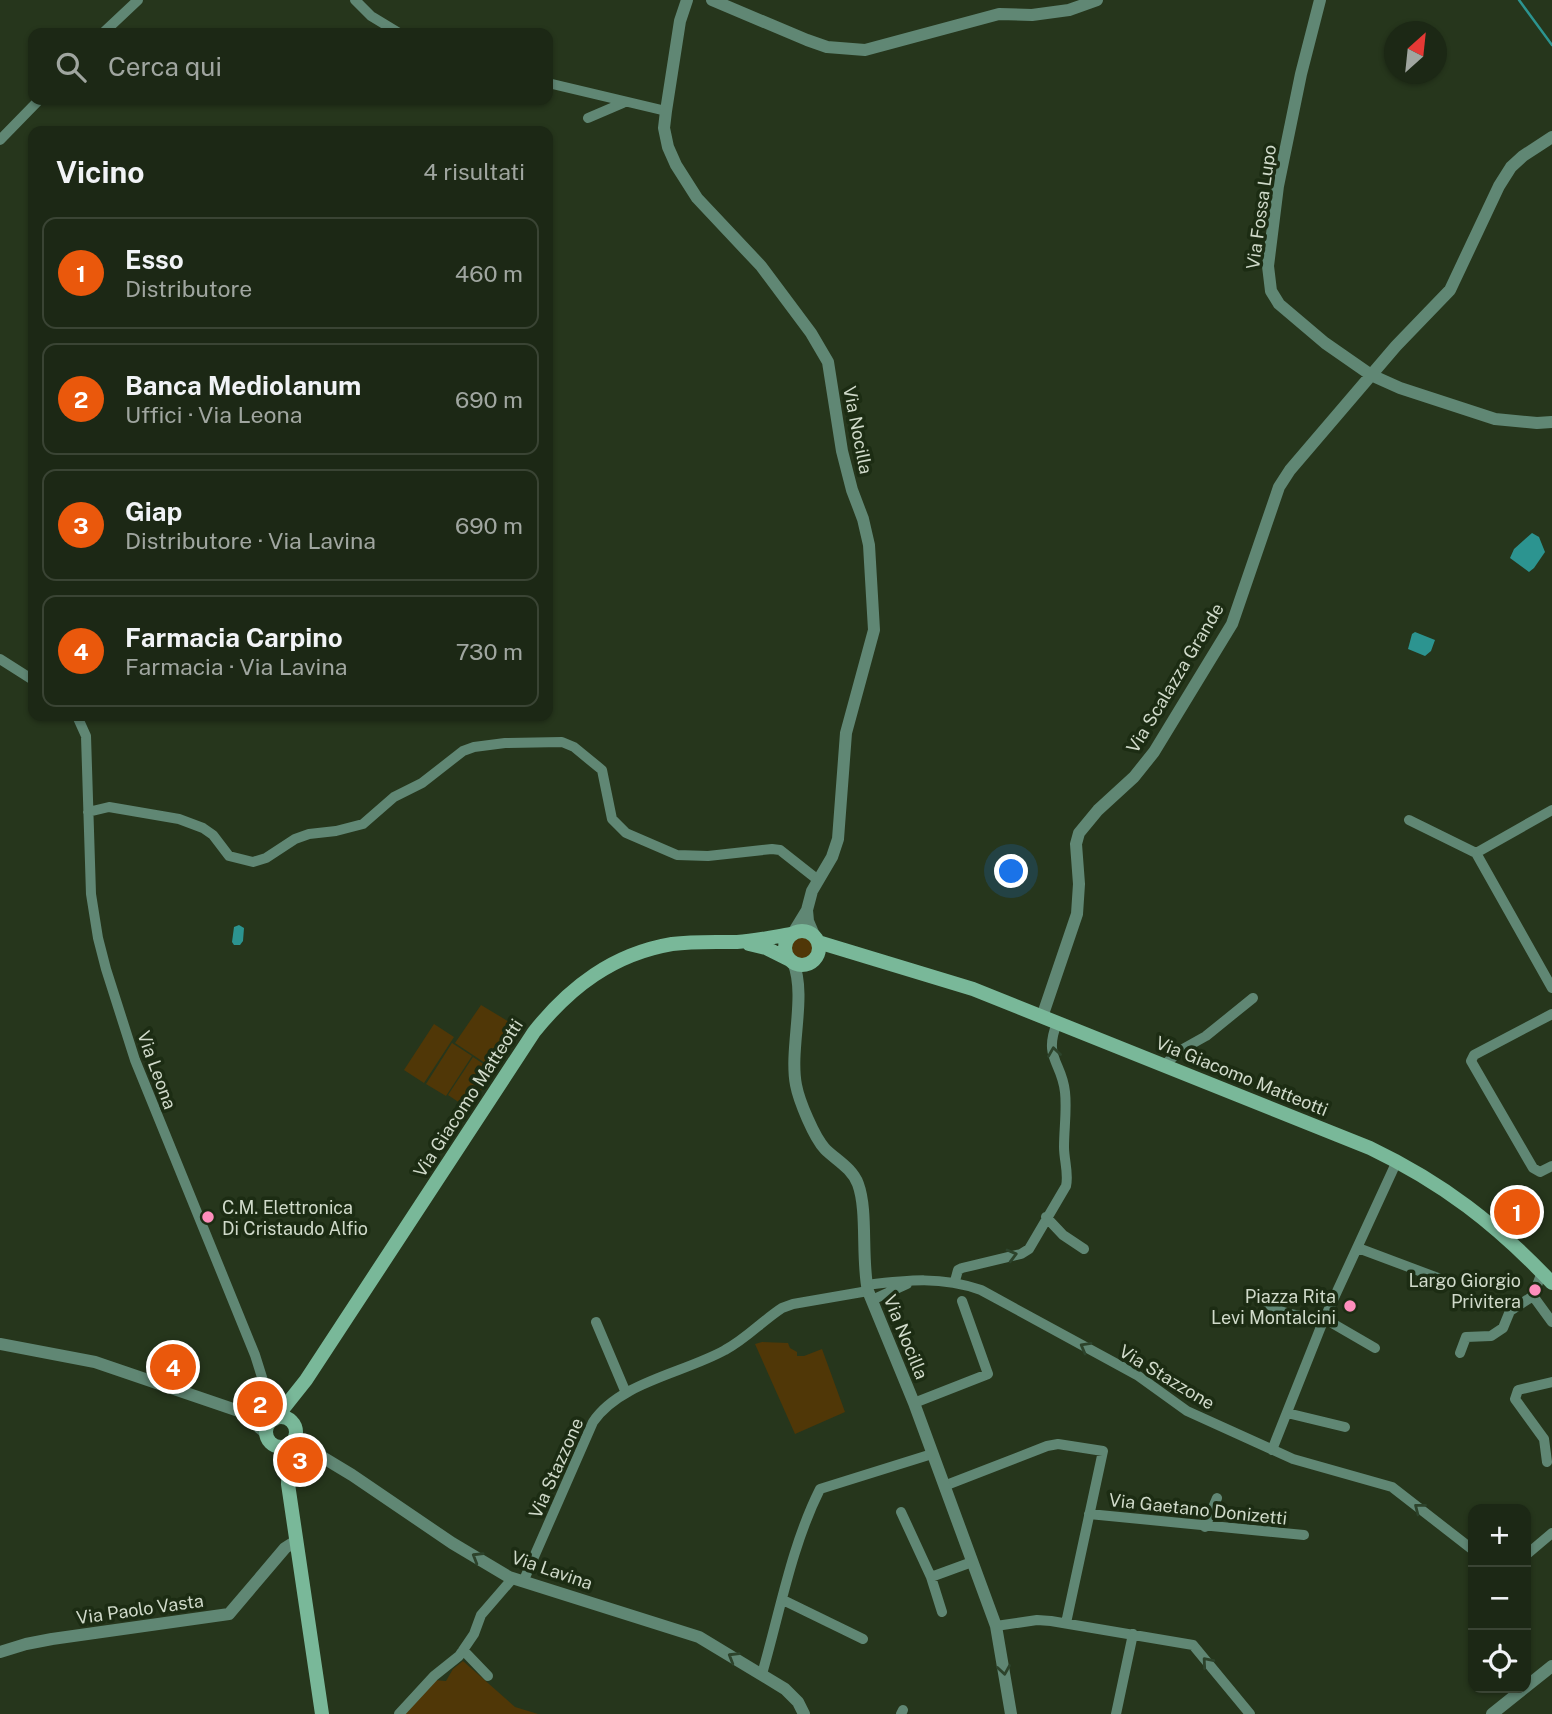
<!DOCTYPE html>
<html lang="it">
<head>
<meta charset="utf-8">
<style>
	:root { --surface:#1c2815; --page:#293422; --text:#f1f3f6; --muted:#a0a6a0; --line:#3a4434; --accent:#ea580c }
	body { margin:0; font-family:"Public Sans",sans-serif; background:var(--page); color:var(--text) }
	.controls { position:absolute; right:21px; bottom:21px; display:grid; overflow:hidden; border-radius:14px; box-shadow:0 2px 5px #0004 }
	.controls button { width:63px; height:63px; display:grid; place-items:center; padding:0; border:0; border-bottom:2px solid var(--line); background:var(--surface); color:var(--text); font:35px sans-serif }
	.compass { position:absolute; left:1384px; top:21px; width:63px; height:63px; border-radius:50%; background:var(--surface); box-shadow:0 2px 5px #0004; rotate:27deg }
	.you { position:absolute; left:1012px; top:872px; width:24px; height:24px; margin:-18px; border:5px solid #fff; border-radius:50%; background:#1a73e8; box-shadow:0 0 0 10px #1a73e833 }
	.badge { display:grid; place-items:center; width:46px; height:46px; border-radius:50%; background:var(--accent); color:#fff; font-size:23px; font-weight:700 }
	.pin { position:absolute; translate:-50% -50%; border:4px solid #fff; box-shadow:0 2px 7px #0006 }
	.list { margin:0; padding:0; list-style:none }
	h2 { display:flex; justify-content:space-between; align-items:center; height:91px; margin:0; padding:0 28px; font-size:30px }
	h2 small { font-size:23px; font-weight:400; color:var(--muted) }
	.list li { display:grid; grid-template-columns:46px 1fr auto; gap:21px; align-items:center; box-sizing:border-box; height:112px; margin:0 14px 14px; padding:0 14px; border:2px solid var(--line); border-radius:14px }
	.list b { display:block; font-size:26px; white-space:nowrap }
	.list p { margin:0; font-size:23px; white-space:nowrap; color:var(--muted) }
	.list em { font-size:23px; font-style:normal; color:var(--muted) }
	.icon { flex:none; width:38px; height:38px; fill:none; stroke:currentColor; stroke-width:2; stroke-linecap:round; stroke-linejoin:round }
	.map { position:relative; flex:none; width:1552px; height:1714px; overflow:hidden }
	.search { position:absolute; background:var(--surface); box-shadow:0 2px 5px #0004; left:28px; top:28px; width:525px; height:77px; display:flex; align-items:center; gap:18px; box-sizing:border-box; padding:0 24px; border-radius:14px; color:var(--muted); font-size:26px }
	.panel { position:absolute; background:var(--surface); box-shadow:0 2px 5px #0004; left:28px; top:126px; width:525px; height:595px; border-radius:14px }
	.map>svg:first-child { display:block }
	.green { fill:#503707 }
	.water { fill:#2c9490 }
	.lines { fill:none; stroke-linecap:round; stroke-linejoin:round }
	.stream { stroke:#2c9490; stroke-width:2.5 }
	.minor { stroke:#608774; stroke-width:10 }
	.tertiary { stroke:#608774; stroke-width:12 }
	.secondary { stroke:#79b899; stroke-width:14 }
	.oneway { stroke:#2d432b }
	.poi-dot { fill:#fe8ebc; stroke:#1c2c13; stroke-width:2.5 }
	.labels { text-anchor:middle; dominant-baseline:central; stroke-width:7; stroke-linejoin:round; paint-order:stroke }
	.street-label { font-size:18px; fill:#d0daca; stroke:#1c2c13 }
	.poi-label { font-size:18px; fill:#d0daca; stroke:#1c2c13; text-anchor:end }
</style>
</head>
<body>
<div class="map">
<svg width="1552" height="1714" viewBox="0 0 1552 1714">
	<rect width="100%" height="100%" fill="#26361c"/>
	<path class="green" d="M791 947a11 11 0 1 1 22 0a11 11 0 1 1-22 0Z
		M481,1005L521,1029L494,1069L455,1043Z
		M434,1024L454,1037L424,1083L404,1070Z
		M452,1043L472,1056L446,1096L426,1084Z
		M473,1057L494,1071L469,1109L448,1095Z
		M762,1342L788,1343L790,1348L797,1352V1356H804L822,1349L845,1412L795,1434L755,1344Z
		M463,1661L515,1707L538,1714H403L434,1680L446,1681L453,1669Z"/>
	<path class="water" d="M1532,533L1539,537L1545,552L1534,568L1529,572L1510,558L1514,549Z
		M1415,632L1435,640L1431,651L1425,656L1408,649L1412,634Z
		M239,925L244,928L243,941L240,945H234L232,942L234,927Z"/>
	<g class="lines">
		<path class="stream" d="M1519,0L1552,45"/>
		<path class="minor" d="M355,0L371,16L399,33
			M103,33L138,0
			M548,83L666,111
			M588,118L623,103
			M0,140L39,100
			M0,659L33,680
			M77,716L86,736L91,894L98,938L106,969L135,1060L255,1355L272,1409L273,1420
			M88,812L109,807L179,819L203,828L213,835L229,856L253,862L266,858L295,839L309,834L336,831L363,824L394,797L422,783L463,751L474,747L505,743L562,742L574,747L602,770L612,819L626,833L677,855L708,856L772,849L780,850L818,880
			M1409,820L1476,853L1552,988
			M1476,853L1552,810
			M1552,1014L1474,1055L1471,1061L1533,1168L1540,1172L1552,1166
			M1163,1066L1181,1050L1206,1036L1253,998
			M1046,1217L1063,1235L1084,1249
			M1358,1248L1438,1278
			M1542,1272L1533,1296L1552,1322
			M955,1281L958,1270L962,1268L1021,1254L1029,1249L1066,1186C1069,1174 1064,1160 1064,1147C1064,1129 1067,1110 1065,1092C1062,1062 1043,1058 1057,1023
			M867,1285C908,1280 941,1276 981,1290L1137,1375L1187,1411L1293,1459L1392,1487L1473,1550
			M1262,1298C1284,1321 1300,1310 1322,1324
			M872,1300L907,1284
			M1325,1319L1375,1348
			M596,1322L626,1393
			M1460,1353L1466,1337L1491,1336L1503,1328L1510,1311L1533,1296
			M914,1403L988,1374L962,1301
			M1287,1413L1345,1427
			M1272,1450L1322,1324L1397,1161
			M1547,1462L1544,1439L1515,1399L1518,1390L1552,1382
			M944,1486L1047,1446L1058,1444L1103,1451L1066,1623
			M901,1512L931,1577L972,1562
			M1089,1514L1304,1535
			M1205,1527L1217,1498
			M1526,1555L1552,1533
			M931,1577L942,1612
			M523,1582L593,1422C620,1382 684,1373 725,1350C746,1339 762,1321 782,1308L793,1304L868,1291
			M783,1600L863,1639
			M996,1626L1037,1620L1051,1621L1193,1645L1250,1714
			M463,1650L488,1676
			M762,1674C780,1612 791,1547 820,1489L932,1454
			M399,1714L434,1676L459,1656L474,1634L481,1615L513,1578
			M901,1714L903,1710
			M1116,1714L1133,1634"/>
		<path class="tertiary" d="M687,0L680,21L666,111L664,128L668,147L676,165L697,198L761,266L811,333L828,362L842,451L852,490L863,519L869,545L874,630L846,733L838,839L832,857L812,891L807,910L793,933
			M712,0L807,40L827,47L865,50L999,14L1032,15L1069,10L1097,0
			M1320,0L1301,74L1278,186L1268,266L1271,291L1279,304L1325,343L1371,375L1400,388L1495,419L1537,423L1552,422
			M807,910L808,921L814,935
			M793,962C807,996 789,1048 796,1085C799,1101 814,1137 825,1149C836,1160 852,1168 858,1184C868,1211 861,1258 868,1291L914,1403L996,1626L1011,1714
			M1042,1017L1077,914L1079,884L1076,844L1079,833L1098,810L1134,777L1154,752L1232,624L1279,487L1290,470L1396,346L1450,290L1499,186L1511,167L1523,156L1552,137
			M0,1344L95,1362L271,1422
			M248,1418L267,1434
			M294,1440L352,1475L452,1543L509,1577L699,1637L785,1689L798,1702L804,1714
			M0,1652L26,1644L52,1639L229,1614L285,1548L296,1541
			M1492,1714L1552,1666"/>
		<path class="secondary" d="M785 948a17 17 0 1 1 34 0a17 17 0 1 1-34 0Z
			M818,942L973,989L1370,1148C1443,1183 1496,1224 1552,1283
			M749,944L766,948L790,960
			M266 1432a15 15 0 1 1 30 0a15 15 0 1 1-30 0Z
			M275,1419L306,1380L534,1032C570,987 613,954 672,944C694,941 716,942 737,942C755,941 773,937 791,934
			M290,1443L288,1484L322,1714"/>
	</g>
	<defs><path id="oneway-chevron" d="M-2-3.5L2.5 0L-2 3.5" fill="none" stroke-width="1.6" stroke-linecap="round" stroke-linejoin="round" transform="scale(1.75)"/></defs>
	<g class="oneway">
		<use href="#oneway-chevron" transform="translate(1054 1052) rotate(-98)"/>
		<use href="#oneway-chevron" transform="translate(1012 1255) rotate(-15)"/>
		<use href="#oneway-chevron" transform="translate(1085 1347) rotate(-151)"/>
		<use href="#oneway-chevron" transform="translate(1419 1508) rotate(-142)"/>
		<use href="#oneway-chevron" transform="translate(477 1557) rotate(-149)"/>
		<use href="#oneway-chevron" transform="translate(733 1657) rotate(-149)"/>
		<use href="#oneway-chevron" transform="translate(1207 1662) rotate(-131)"/>
		<use href="#oneway-chevron" transform="translate(1004 1670) rotate(81)"/>
	</g>
	<g class="poi-dot">
		<circle cx="208" cy="1217" r="7"/>
		<circle cx="1535" cy="1290" r="7"/>
		<circle cx="1350" cy="1306" r="7"/>
	</g>
	<g class="labels">
		<g class="street-label">
			<text transform="translate(1261 207) rotate(-82)">Via Fossa Lupo</text>
			<text transform="translate(858 430) rotate(79)">Via Nocilla</text>
			<text transform="translate(1175 678) rotate(-59)">Via Scalazza Grande</text>
			<text transform="translate(157 1070) rotate(70)">Via Leona</text>
			<text transform="translate(1242 1076) rotate(22)">Via Giacomo Matteotti</text>
			<text transform="translate(468 1098) rotate(-57)">Via Giacomo Matteotti</text>
			<text transform="translate(906 1337) rotate(68)">Via Nocilla</text>
			<text transform="translate(1167 1377) rotate(31)">Via Stazzone</text>
			<text transform="translate(556 1468) rotate(-66)">Via Stazzone</text>
			<text transform="translate(1198 1509) rotate(6)">Via Gaetano Donizetti</text>
			<text transform="translate(552 1570) rotate(19)">Via Lavina</text>
			<text transform="translate(140 1609) rotate(-8)">Via Paolo Vasta</text>
		</g>
		<g class="poi-label">
			<text x="222" y="1207" text-anchor="start">C.M. Elettronica<tspan x="222" dy="21">Di Cristaudo Alfio</tspan></text>
			<text x="1521" y="1280">Largo Giorgio<tspan x="1521" dy="21">Privitera</tspan></text>
			<text x="1336" y="1296">Piazza Rita<tspan x="1336" dy="21">Levi Montalcini</tspan></text>
		</g>
	</g>
</svg>
<div class="controls">
<button>+</button>
<button>−</button>
<button><svg class="icon" aria-label="locate" viewBox="0 0 24 24"><circle cx="12" cy="12" r="6"/><path d="M12 2v4M12 18v4M2 12h4M18 12h4"/></svg></button>
</div>
<svg class="compass" viewBox="-18 -18 36 36"><path d="M0-13l5 13h-10z" fill="#e53935"/><path d="M0 13l5-13h-10z" fill="#a0a6a0"/></svg>
<div class="you"></div>
<div class="pin badge" style="left:1517px;top:1212px">1</div>
<div class="pin badge" style="left:260px;top:1404px">2</div>
<div class="pin badge" style="left:300px;top:1460px">3</div>
<div class="pin badge" style="left:173px;top:1367px">4</div>
<div class="search"><svg class="icon" aria-label="search" viewBox="0 0 24 24"><circle cx="10" cy="10" r="6"/><path d="M15 15l6 6"/></svg>Cerca qui</div>
<section class="panel">
<h2>Vicino<small>4 risultati</small></h2>
<ul class="list">
<li><span class="badge">1</span><div><b>Esso</b><p>Distributore</p></div><em>460 m</em></li>
<li><span class="badge">2</span><div><b>Banca Mediolanum</b><p>Uffici · Via Leona</p></div><em>690 m</em></li>
<li><span class="badge">3</span><div><b>Giap</b><p>Distributore · Via Lavina</p></div><em>690 m</em></li>
<li><span class="badge">4</span><div><b>Farmacia Carpino</b><p>Farmacia · Via Lavina</p></div><em>730 m</em></li>
</ul>
</section>
</div>
</body>
</html>
